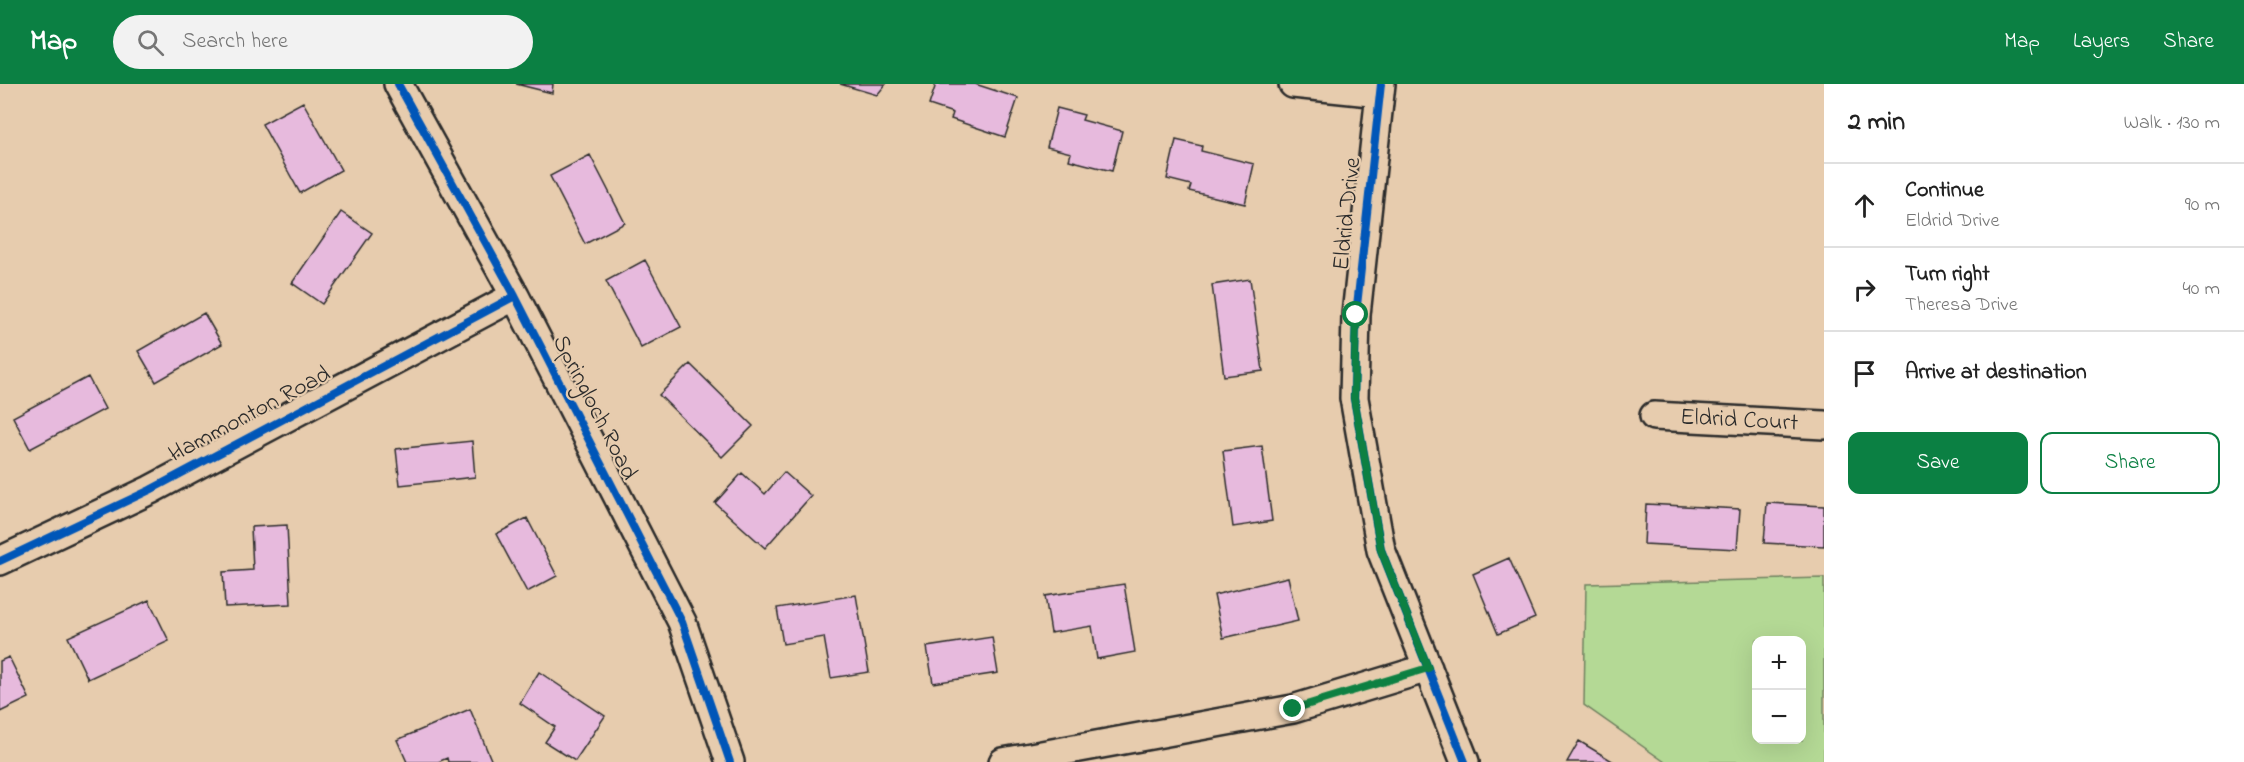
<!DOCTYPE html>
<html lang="en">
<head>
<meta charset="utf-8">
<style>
	:root { --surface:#fff; --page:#f2f2f2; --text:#222; --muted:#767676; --line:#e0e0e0; --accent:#0b8043 }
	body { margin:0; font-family:"Indie Flower",sans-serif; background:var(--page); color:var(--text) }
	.controls { position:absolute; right:18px; bottom:18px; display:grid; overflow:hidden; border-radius:12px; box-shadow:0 6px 24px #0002 }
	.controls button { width:54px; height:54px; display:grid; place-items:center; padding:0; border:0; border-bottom:2px solid var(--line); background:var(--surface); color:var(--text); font:30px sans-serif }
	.stop { position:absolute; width:18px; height:18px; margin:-14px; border:4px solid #0b8043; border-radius:50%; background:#fff }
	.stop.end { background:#0b8043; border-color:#fff; box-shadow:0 2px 6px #0008 }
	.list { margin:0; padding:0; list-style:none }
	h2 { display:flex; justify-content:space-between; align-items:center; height:78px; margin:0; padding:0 24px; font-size:26px }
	h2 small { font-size:20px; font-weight:400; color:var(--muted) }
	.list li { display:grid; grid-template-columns:39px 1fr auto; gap:18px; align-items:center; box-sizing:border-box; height:84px; padding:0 24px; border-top:2px solid var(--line) }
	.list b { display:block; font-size:22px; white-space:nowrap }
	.list p { margin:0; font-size:20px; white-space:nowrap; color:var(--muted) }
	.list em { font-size:20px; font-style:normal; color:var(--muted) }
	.actions { display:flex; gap:12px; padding:18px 24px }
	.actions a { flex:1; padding:14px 0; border:2px solid var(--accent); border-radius:12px; text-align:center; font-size:21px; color:var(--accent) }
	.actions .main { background:var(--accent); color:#fff }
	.icon { flex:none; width:33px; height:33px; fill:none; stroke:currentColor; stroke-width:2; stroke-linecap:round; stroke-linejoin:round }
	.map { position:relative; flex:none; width:1824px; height:678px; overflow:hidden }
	header { display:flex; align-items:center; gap:36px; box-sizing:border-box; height:84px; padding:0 30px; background:var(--accent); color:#fff }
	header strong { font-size:28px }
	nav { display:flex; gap:33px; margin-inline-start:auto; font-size:21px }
	.search { width:420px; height:54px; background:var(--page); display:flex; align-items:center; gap:15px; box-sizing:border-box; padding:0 21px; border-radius:33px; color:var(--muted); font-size:22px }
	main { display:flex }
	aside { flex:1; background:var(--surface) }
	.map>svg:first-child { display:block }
	.green { fill:#b4d995; stroke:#708260; stroke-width:1.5; fill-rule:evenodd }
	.building { fill:#e7badd; stroke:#2b2b2b; stroke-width:1.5 }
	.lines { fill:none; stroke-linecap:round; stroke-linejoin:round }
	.street-casing { stroke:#2b2b2b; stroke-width:32 }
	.street { stroke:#e7ccae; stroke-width:27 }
	.cycleway-casing { stroke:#e7ccae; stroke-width:11 }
	.cycleway { stroke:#0057b8; stroke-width:8 }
	.route { stroke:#0b8043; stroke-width:8 }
	.labels { text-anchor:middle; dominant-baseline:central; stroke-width:4.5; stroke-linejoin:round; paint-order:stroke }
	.street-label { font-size:24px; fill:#2b2b2b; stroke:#e7ccae }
</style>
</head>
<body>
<header>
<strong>Map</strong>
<div class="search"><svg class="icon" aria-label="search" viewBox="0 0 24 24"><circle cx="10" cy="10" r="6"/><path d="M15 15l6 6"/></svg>Search here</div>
<nav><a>Map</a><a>Layers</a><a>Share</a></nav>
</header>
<main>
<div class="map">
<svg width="1824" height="678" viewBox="0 0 1824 678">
	<rect width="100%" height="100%" fill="#e7ccae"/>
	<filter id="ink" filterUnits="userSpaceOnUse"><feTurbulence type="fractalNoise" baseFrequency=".0167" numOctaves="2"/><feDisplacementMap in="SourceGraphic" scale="12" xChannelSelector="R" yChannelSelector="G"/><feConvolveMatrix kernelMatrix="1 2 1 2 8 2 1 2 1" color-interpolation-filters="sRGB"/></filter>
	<g filter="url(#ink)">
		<path class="green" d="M1824,494V678H1665L1584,621L1586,500ZM1756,556H1802V656H1756Z"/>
		<path class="building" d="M516,0H553L552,9Z
			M840,0H886L877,11Z
			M936,0H975L1018,14L1005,53L951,35L953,29L929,21Z
			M303,18L341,86L300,109L262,40Z
			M1057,24L1084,31L1082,36L1122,47L1112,87L1069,76L1071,69L1047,63Z
			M1176,56L1202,62L1201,67L1254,80L1245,120L1189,107L1191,101L1167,95Z
			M590,71L625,139L585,160L550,92Z
			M341,128L372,149L322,220L292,199Z
			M645,176L681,243L641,264L606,197Z
			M1250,195L1263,287L1224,292L1212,201Z
			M204,229L222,260L156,298L138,267Z
			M690,280L753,342L722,373L659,311Z
			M88,293L105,325L30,365L13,333Z
			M472,357L475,393L400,401L396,365Z
			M1262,362L1272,437L1233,443L1223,367Z
			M784,388L811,412L765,464L715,419L742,389L765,410Z
			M1767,419L1824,422V462L1764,459Z
			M1646,420L1740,425L1737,465L1644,460Z
			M527,434L557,492L527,508L496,450Z
			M287,441L291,520L225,523L223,488L253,486L251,443Z
			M1509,474L1535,534L1498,550L1473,490Z
			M1288,493L1298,537L1223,554L1214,511Z
			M1124,500L1135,568L1097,575L1092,542L1051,549L1045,512Z
			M856,511L869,588L831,594L824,553L783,560L777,524Z
			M149,516L169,557L88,595L68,553Z
			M992,553L998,589L933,599L927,563Z
			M9,573L29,614L0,628V577Z
			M539,588L605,632L575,677L545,658L555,643L520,619Z
			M470,625L492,678H448L447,674L438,678H407L397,656Z
			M1579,657L1614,678H1567Z"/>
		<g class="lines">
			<g class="street-casing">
				<path id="street" d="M398,0L515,212L682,538L730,678
					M1293,0L1380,9
					M1381,0L1356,231L1354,314L1381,466L1465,678
					M1654,332L1824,341
					M0,477L150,406L515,212
					M1003,678L1293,625L1428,584"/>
			</g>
			<use href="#street" class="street"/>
			<g class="cycleway-casing">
				<path id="cycleway" d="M398,0L515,212L682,538L730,678
					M1381,0L1356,231L1354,314L1381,466L1465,678
					M0,477L150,406L515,212"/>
			</g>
			<use href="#cycleway" class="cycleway"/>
		</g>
	</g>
	<g class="lines" filter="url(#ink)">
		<path class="route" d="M1293,625L1428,584L1381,466L1354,314L1356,231"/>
	</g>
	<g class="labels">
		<g class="street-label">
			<text transform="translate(1348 130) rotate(-84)">Eldrid Drive</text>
			<text transform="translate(594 324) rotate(63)">Springloch Road</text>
			<text transform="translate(250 331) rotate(-28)">Hammonton Road</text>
			<text transform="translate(1739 337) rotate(3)">Eldrid Court</text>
		</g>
	</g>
</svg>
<div class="controls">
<button>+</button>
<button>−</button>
</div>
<div class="stop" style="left:1356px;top:231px"></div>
<div class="stop end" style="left:1293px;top:625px"></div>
</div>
<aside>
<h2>2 min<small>Walk · 130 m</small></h2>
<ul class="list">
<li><svg class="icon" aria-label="ahead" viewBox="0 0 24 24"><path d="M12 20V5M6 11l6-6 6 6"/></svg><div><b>Continue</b><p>Eldrid Drive</p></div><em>90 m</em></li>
<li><svg class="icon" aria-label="right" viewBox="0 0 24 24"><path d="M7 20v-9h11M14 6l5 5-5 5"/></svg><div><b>Turn right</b><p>Theresa Drive</p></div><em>40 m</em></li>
<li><svg class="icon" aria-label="arrive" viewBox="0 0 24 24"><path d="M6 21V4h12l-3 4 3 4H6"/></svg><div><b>Arrive at destination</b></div></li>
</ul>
<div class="actions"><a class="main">Save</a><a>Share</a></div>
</aside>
</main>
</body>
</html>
